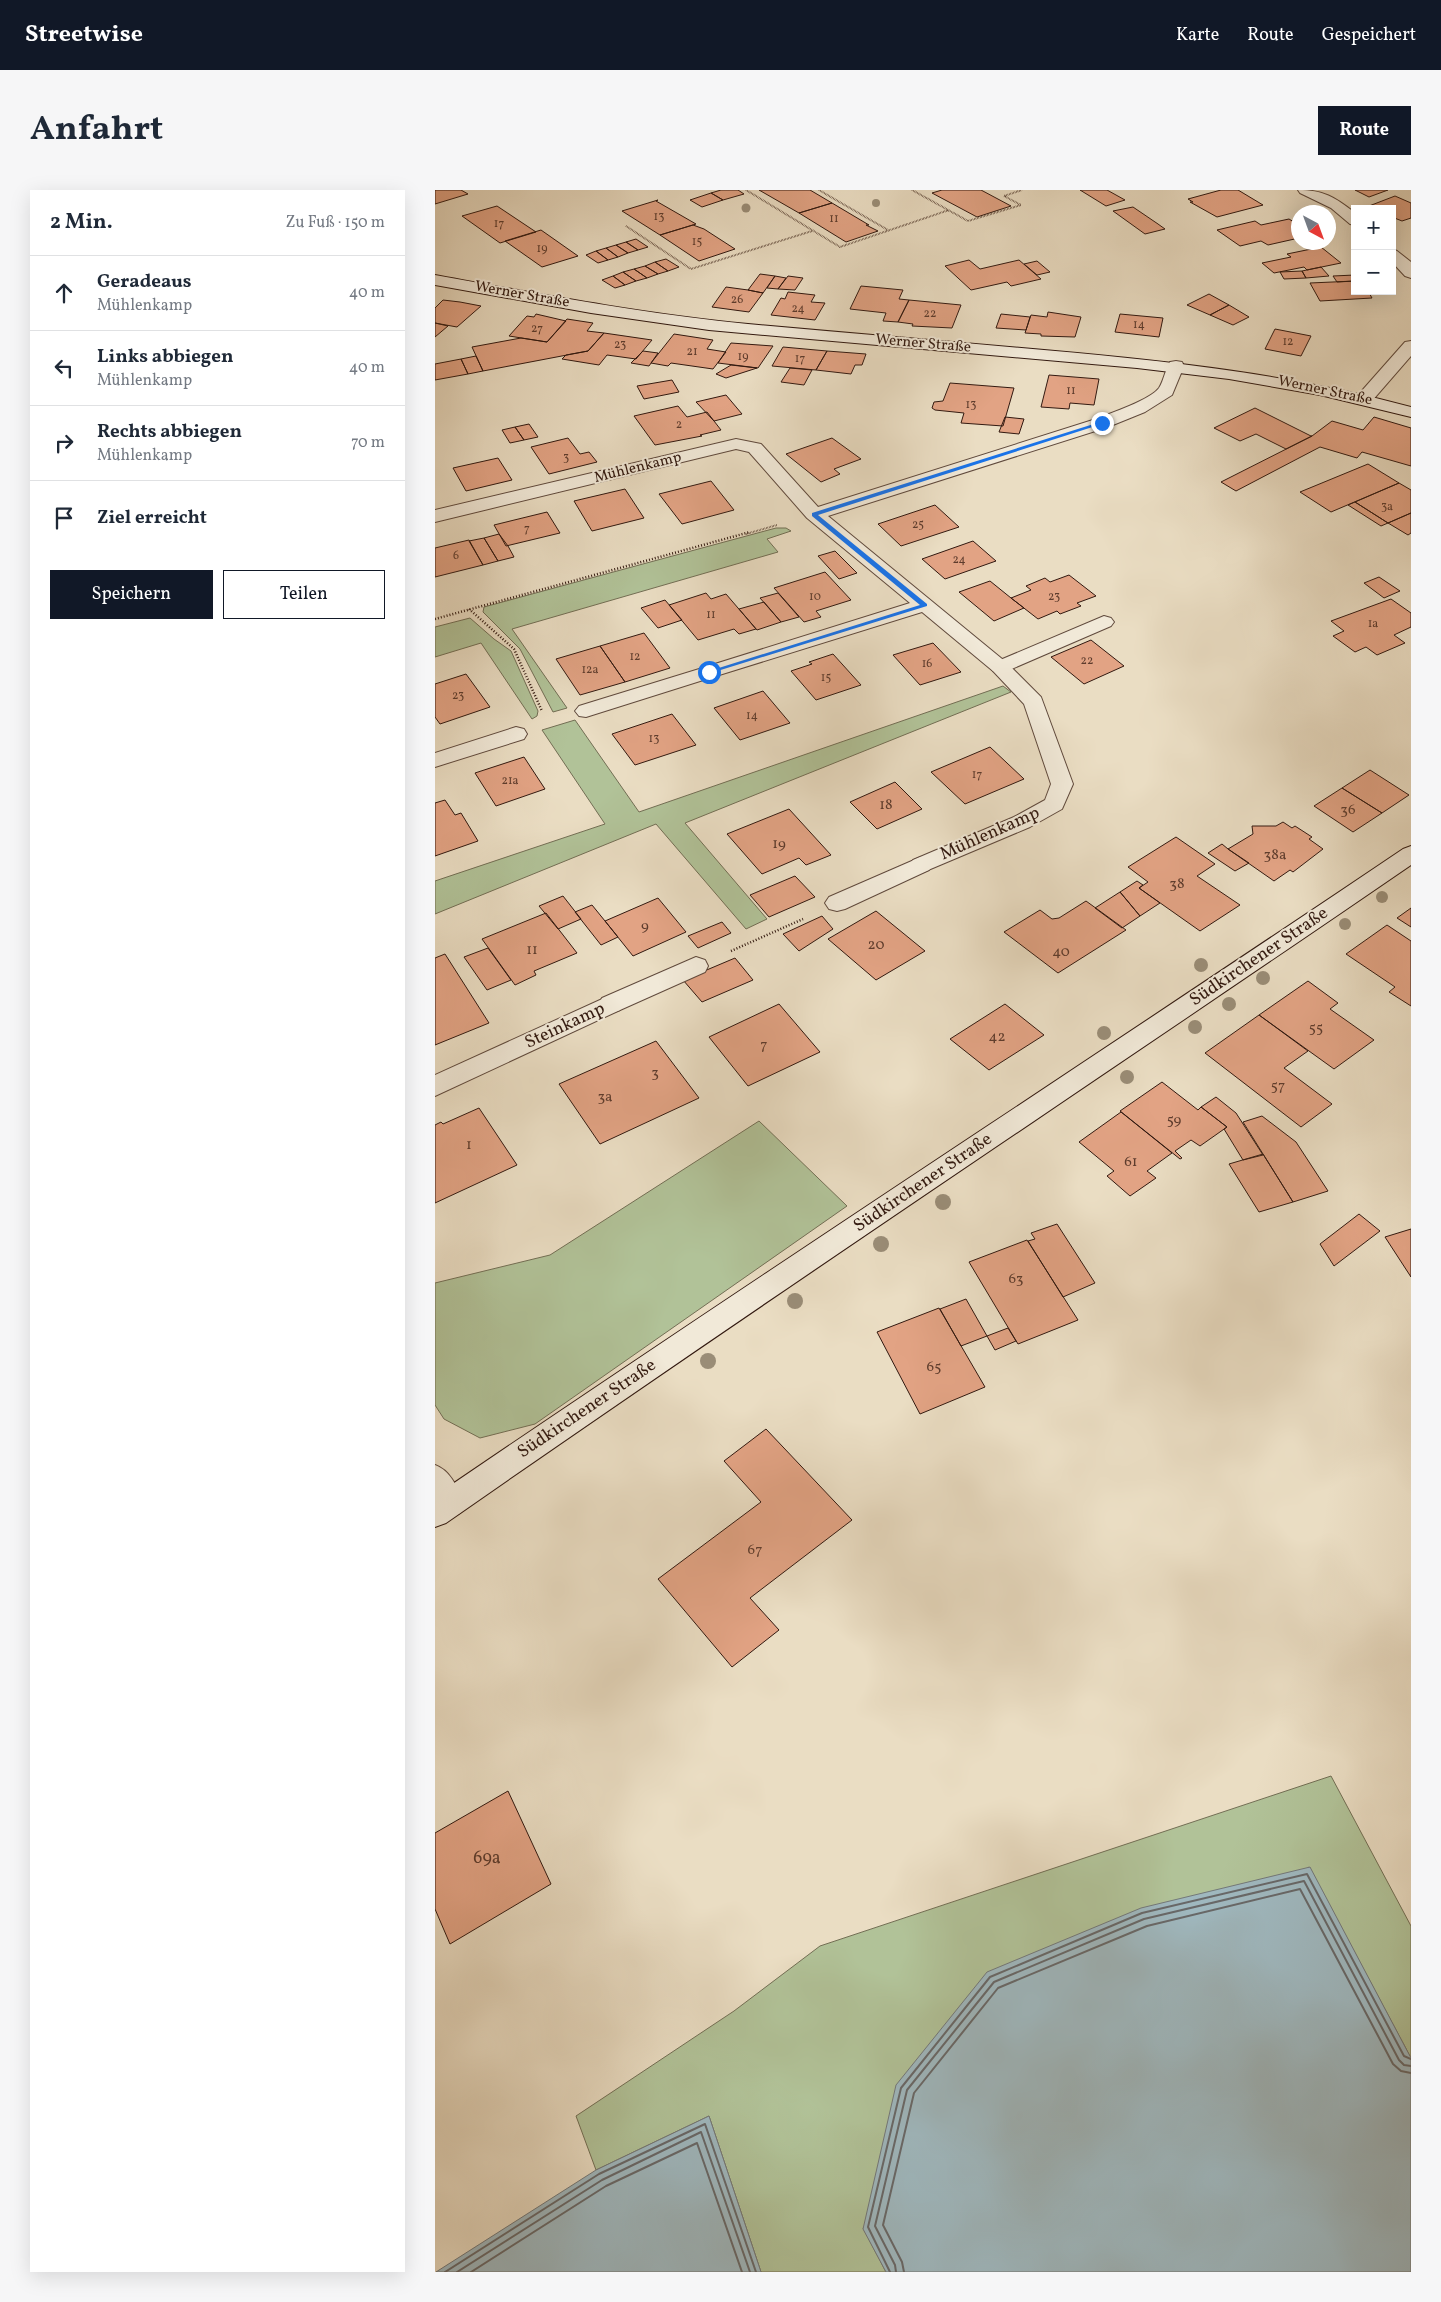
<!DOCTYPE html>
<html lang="de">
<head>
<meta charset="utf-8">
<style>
	:root { --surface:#fff; --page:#f6f6f7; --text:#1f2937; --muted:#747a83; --line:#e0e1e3; --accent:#111827 }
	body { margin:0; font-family:Vollkorn,serif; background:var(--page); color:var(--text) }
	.controls { position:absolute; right:15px; top:15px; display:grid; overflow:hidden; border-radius:0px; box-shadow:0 5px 20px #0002 }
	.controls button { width:45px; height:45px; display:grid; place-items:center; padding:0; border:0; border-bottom:1px solid var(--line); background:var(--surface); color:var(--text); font:25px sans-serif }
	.compass { position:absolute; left:856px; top:15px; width:45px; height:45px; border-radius:50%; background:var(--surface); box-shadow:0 5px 20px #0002; rotate:139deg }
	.stop { position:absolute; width:15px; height:15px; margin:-11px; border:4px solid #1a73e8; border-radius:50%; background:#fff }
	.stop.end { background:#1a73e8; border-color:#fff; box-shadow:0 1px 5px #0008 }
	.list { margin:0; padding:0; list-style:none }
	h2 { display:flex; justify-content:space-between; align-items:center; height:65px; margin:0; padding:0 20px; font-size:21px }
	h2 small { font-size:16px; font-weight:400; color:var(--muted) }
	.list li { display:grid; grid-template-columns:32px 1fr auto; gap:15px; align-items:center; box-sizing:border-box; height:75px; padding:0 20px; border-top:1px solid var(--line) }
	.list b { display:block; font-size:19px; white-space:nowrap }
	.list p { margin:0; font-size:16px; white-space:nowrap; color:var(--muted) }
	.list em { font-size:16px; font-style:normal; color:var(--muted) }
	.actions { display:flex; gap:10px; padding:15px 20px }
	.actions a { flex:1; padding:11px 0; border:1px solid var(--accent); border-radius:0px; text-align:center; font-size:18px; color:var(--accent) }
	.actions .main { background:var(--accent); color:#fff }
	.icon { flex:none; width:28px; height:28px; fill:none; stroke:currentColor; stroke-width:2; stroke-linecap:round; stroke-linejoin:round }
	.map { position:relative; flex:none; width:976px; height:2082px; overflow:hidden; border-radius:0px }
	header { display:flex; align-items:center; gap:30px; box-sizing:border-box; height:70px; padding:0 25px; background:var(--accent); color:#fff }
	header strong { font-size:24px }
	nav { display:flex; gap:28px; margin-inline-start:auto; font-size:18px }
	.intro { display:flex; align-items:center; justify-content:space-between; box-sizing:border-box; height:120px; padding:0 30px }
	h1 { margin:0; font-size:35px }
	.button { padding:12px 22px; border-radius:0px; background:var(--accent); color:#fff; font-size:18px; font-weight:700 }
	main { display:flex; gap:30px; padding:0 30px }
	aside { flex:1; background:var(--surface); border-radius:0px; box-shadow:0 5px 20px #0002 }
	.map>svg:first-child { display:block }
	.green { fill:#b1c298; stroke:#726e54 }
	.water { fill:#9fb8bf; stroke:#737879 }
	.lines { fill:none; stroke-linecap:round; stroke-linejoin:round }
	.shore { stroke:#686868; stroke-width:2 }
	.building { fill:#e2a384; stroke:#321910 }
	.lane-casing { stroke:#604a3d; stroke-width:2 }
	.street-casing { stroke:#604a3d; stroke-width:2 }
	.secondary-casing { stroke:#321910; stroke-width:2 }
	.path-far1 { stroke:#321910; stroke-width:2; stroke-dasharray:0.5 1; stroke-linecap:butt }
	.path { stroke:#321910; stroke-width:2.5; stroke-dasharray:1 2; stroke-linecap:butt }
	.lane { fill:#f1e9d8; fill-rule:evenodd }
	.street { fill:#f1e9d8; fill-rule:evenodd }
	.secondary { fill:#f1e9d8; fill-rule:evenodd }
	.tree { fill:#9a8d77 }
	.route { fill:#1a73e8 }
	.labels { text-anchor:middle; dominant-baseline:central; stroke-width:4; stroke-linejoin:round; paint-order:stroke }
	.far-number-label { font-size:12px; fill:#5e3c2d }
	.far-street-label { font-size:15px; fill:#321910; stroke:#f1e9d8 }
	.number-label { font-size:15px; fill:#5e3c2d }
	.street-label { font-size:18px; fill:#321910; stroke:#f1e9d8 }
	.near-number-label { font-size:18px; fill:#5e3c2d }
</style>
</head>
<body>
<header>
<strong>Streetwise</strong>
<nav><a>Karte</a><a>Route</a><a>Gespeichert</a></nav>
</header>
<div class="intro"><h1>Anfahrt</h1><a class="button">Route</a></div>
<main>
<aside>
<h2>2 Min.<small>Zu Fuß · 150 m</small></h2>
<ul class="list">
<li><svg class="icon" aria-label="ahead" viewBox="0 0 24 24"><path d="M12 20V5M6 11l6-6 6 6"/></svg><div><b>Geradeaus</b><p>Mühlenkamp</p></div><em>40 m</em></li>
<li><svg class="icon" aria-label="left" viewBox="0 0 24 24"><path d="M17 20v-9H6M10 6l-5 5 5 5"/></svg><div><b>Links abbiegen</b><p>Mühlenkamp</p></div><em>40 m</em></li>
<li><svg class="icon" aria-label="right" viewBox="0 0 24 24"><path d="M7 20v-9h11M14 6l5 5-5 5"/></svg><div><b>Rechts abbiegen</b><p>Mühlenkamp</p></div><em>70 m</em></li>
<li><svg class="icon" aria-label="arrive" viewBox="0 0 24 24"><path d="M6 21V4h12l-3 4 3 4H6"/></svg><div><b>Ziel erreicht</b></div></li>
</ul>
<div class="actions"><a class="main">Speichern</a><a>Teilen</a></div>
</aside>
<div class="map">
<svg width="976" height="2082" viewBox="0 0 976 2082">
	<rect width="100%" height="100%" fill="#eaddc3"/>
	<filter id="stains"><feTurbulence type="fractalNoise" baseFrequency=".004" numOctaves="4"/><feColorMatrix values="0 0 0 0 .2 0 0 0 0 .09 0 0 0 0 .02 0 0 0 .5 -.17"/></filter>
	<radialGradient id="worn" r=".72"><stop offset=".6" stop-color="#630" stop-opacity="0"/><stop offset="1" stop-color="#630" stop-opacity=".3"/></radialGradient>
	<path class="green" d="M341,338H351L356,341L332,349L343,362L77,439L132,518L118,522L85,459L48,422L49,417Z
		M35,428L59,449L76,461L103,521L102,526L97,529L46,453L0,467V437Z
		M568,496L576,502L250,633L332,729L311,739L221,634L0,724V691L170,634L107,540L140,530L204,622Z
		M324,931L412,1016L100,1234L45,1248L9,1229L0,1215V1093L115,1065Z
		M896,1586L976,1736V1868L874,1677L428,2038L451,2082H326L274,1926L161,1980L141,1926L299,1821L385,1756Z"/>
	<path class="water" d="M875,1677L976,1868V2082H451L428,2039L461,1895L552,1782L706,1718Z
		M274,1926L326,2082H1L161,1980Z"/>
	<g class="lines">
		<path class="shore" d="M10,2082L164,1984L270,1934L321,2082
			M22,2082L167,1990L266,1942L315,2082
			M36,2082L171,1996L262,1953L307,2082
			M455,2082L433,2037L466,1898L555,1787L707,1723L872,1684L969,1866L976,1869
			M461,2082L460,2075L440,2036L472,1900L559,1792L709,1729L869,1691L964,1870L969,1875L976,1876
			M469,2082L467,2072L448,2035L479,1903L563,1798L712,1736L865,1699L958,1874L966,1881L976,1883"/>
	</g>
	<path class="building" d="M0,0H26L33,4L0,14Z
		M286,0H303L309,4L288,10L276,3Z
		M324,0H375L397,13L364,23Z
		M507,0H546L576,16L542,27L497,3Z
		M645,0H672L690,10L671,16Z
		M786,0H803L828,15L782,27L755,12H758L753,9Z
		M920,0H953L934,7Z
		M276,3L288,10L267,17L255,10Z
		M960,6L976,13V28L967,31L957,27V19H941L934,16Z
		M223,10L221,11L261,34L225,45L187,21Z
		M397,13L434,35H431L443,41L411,52L364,23Z
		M62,16L101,42L65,53L27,26Z
		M698,17L723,34L730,39L710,44L678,21Z
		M854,29L864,35V48L833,55L826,51L805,56L782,40L820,31L826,35Z
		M258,35L269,39L300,59L264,71L225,45Z
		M106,40L143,66L107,77L70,51Z
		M201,49L213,57L203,60L191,52Z
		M191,52L203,60L193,63L181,55Z
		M181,55L193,63L183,67L171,58Z
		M886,57L906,73L872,80L869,77L839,83L827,73L856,67L852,64Z
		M171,58L183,67L173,70L161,61Z
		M161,61L173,70L163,73L151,65Z
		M231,69L244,77L233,81L220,72Z
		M534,70L545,79L584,70L606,89L576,96L572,92L536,100L510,76Z
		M602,71L615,82L602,85L589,74Z
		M220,72L233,81L223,84L210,76Z
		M210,76L223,84L212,88L199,79Z
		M886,77L894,86L871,88L867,81Z
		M199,79L212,88L201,91L188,82Z
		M867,81L871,88L849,89L845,82Z
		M188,82L201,91L190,95L178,86Z
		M325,84L340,86L328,103L313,100Z
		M920,85V91L902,92L898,86Z
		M178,86L190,95L180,98L167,90Z
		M340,86L351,88L343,99L332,98Z
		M353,86L368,88L360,100L343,99Z
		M920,91V101H933L937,108L885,111L875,93Z
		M426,96L468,100L464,109L474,110L463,132L448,131L451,123L415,119Z
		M291,97L313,100L328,103L314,122L277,117Z
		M353,102L380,105L376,112L390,113L380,130L336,125L346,108L350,109Z
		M774,104L794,115L775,125L752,115Z
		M8,110L25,112L46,116L22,137L0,133V118Z
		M474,110L526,115L517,138L477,136L478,134L463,132Z
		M794,115L814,127L798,135L775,125Z
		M613,122L646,127L640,147L606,146V144L590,143L596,125L612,127Z
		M101,124L131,131L112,152L74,146L92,126L99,127Z
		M566,124L595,127L591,140L561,138Z
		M685,124L728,128L724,147L680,142Z
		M132,129L158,133L152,141L169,143L153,161L48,181L37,157L86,148L112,152Z
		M0,133L13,136L0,147Z
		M840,139L876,146L866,166L830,159Z
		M169,143L217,150L201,169L172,165L164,175L127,169L131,165L153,161Z
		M239,144L278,150L272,159L291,162L278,179L236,173L233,176L216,173Z
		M296,153L338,156L323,178L283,173Z
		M348,157L392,161L381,180L337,176Z
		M208,161L223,163L214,176L196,173Z
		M392,161L431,164L427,175H420L416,184L381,180Z
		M41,166L48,181L33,184L26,169Z
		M26,169L33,184L0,190V174Z
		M296,175L322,178L291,188L281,184Z
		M355,178L377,180L369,195L346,192Z
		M614,185L664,189L659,215L635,213L634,219L606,217Z
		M237,190L244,202L209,209L202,196Z
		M515,193L579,198L568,236L526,233L529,223L500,220L497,218L499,212L508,211Z
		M291,205L307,224L279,231L261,212Z
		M243,216L252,227L272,222L286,240L265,245L267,246L220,255L199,226Z
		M820,218L876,246H877L851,259L821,244L805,251L779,238Z
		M570,227L589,229L584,244L564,242Z
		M939,227L976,238V276L927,262L922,268L885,257L801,301L786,292L877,246L897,231L928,240Z
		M94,234L103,247L89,250L80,237Z
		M80,237L89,250L75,253L67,240Z
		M133,248L145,264L154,262L162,272L114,284L96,257Z
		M397,248L426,269L399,279L405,284L386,292L351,264Z
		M63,268L77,290L31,301L18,278Z
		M933,274L964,293L896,322L865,302Z
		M276,291L299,320L247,334L224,304Z
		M964,293L976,300V323L953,333L920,312Z
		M190,299L209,328L157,341L139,311Z
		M920,312L953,333L946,336L913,315Z
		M500,315L524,337L466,356L443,334Z
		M112,322L125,343L71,356L59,335Z
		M976,323V343L973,345L953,333Z
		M64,344L73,356L79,367L63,371L49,348Z
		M49,348L63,371L48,375L34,351Z
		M34,350L48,375L0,387V358Z
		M538,351L561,371L510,389L487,369Z
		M400,361L422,383L404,389L383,366Z
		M390,382L416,410L381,421L386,427L369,432L339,398Z
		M634,385L661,406L642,413L646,416L625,424L622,421L603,429L576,408L596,400L591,396L610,388L615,392Z
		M944,387L965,401L949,408L929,393Z
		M555,391L576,408L589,418L559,431L524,402Z
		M271,403L276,409L291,404L321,439L304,444L299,439L263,450L234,415Z
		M343,403L364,427L346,432L325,408Z
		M956,409L976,423V437L959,445L970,453L942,465L931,457L920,462L898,446L909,441L896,431Z
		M230,410L247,430L223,438L206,418Z
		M329,412L346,432L322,440L304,419Z
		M209,443L235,478L190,492L165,456Z
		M656,450L689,476L649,494L616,467Z
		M498,453L526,482L485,495L458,465Z
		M165,456L190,492L145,505L121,469Z
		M398,464L426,495L381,510L356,481L377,474L374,472Z
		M31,484L55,517L5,534L0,527V494Z
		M328,501L355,533L305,550L279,518Z
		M237,524L261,555L200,575L177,544Z
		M555,557L589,589L530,614L496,582Z
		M89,567L110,599L61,616L40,583Z
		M935,580L974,605L947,623L907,598Z
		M460,592L487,619L442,639L415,612Z
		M907,598L947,623L918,642L879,616Z
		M10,610L20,625L26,623L43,651L0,666V613Z
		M354,619L396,665L371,675L364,668L327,684L292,644Z
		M848,632L857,638L860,636L877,647L874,649L888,659L858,682L855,680L839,691L793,659L818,644L817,636H841Z
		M741,647L780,674L762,686L805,715L765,741L704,698L713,692L693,677Z
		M787,654L793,659L814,673L800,681L773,663Z
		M360,686L380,707L334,727L315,705Z
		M702,691L708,695L704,698L725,713L705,726L685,702Z
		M685,702L705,726L687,738L660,718Z
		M128,706L146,729L123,739L104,716Z
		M223,708L251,742L198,766L170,731Z
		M651,711L691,740L623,783L569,742L605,720L617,729L624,728Z
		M157,715L183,747L166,755L140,722Z
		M976,718V737L962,728Z
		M441,721L490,761L441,790L393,749Z
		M111,723L142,763L99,781L101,785L80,795L47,749Z
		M387,726L398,739L364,761L348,744Z
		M287,732L296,743L263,758L253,746Z
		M952,735L976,751V816L954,802L960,797L911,764Z
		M53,758L76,790L52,800L29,767Z
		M10,764L54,833L0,855V768Z
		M300,768L318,790L267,812L248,790Z
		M873,791L903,813L895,819L939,850L899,879L824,825Z
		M344,814L385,862L313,896L274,847Z
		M570,814L609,845L554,880L515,849Z
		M824,825L873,861L849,878L897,914L866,937L770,863Z
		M221,851L264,908L165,954L124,894Z
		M727,892L763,920L766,917L792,937L765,956L756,950L740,961L747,968L745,969L685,921Z
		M781,907L801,923L828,965L808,970L789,939L792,937L766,917Z
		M44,918L82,975L0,1013V935L6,932L8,934Z
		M686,922L737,963L712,981L721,988L695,1006L672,986L679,981L644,952Z
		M827,926L861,952L893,1001L858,1012L808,932Z
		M828,964L858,1012L824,1022L794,974Z
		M924,1024L945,1041L899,1076L885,1054Z
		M622,1034L660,1093L628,1107L593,1051L600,1049L596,1043Z
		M976,1039V1087L950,1047Z
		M592,1050L643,1130L583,1154L534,1072Z
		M531,1109L552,1146L526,1156L505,1119Z
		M504,1118L550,1197L485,1224L442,1142Z
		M573,1138L581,1151L560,1160L552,1146Z
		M331,1239L417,1330L315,1408L344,1440L297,1477L223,1389L326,1312L289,1271Z
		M73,1601L116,1694L15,1754L0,1719V1643Z"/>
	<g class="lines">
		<g class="lane-casing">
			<path id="lane" d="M669,426L676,428L679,432L676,436L572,481L565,483L558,481L555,477L558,473Z
				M274,476L281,478L284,482L281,486L151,527L144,526L140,521L144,516Z
				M81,537L89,539L92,544L89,549L0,577V563Z
				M486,667L494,670L498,675L494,680L410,719L402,721L394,719L390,713L394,707Z
				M261,767L270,770L273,776L270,782L185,820L176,823L167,820L164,814L167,808Z"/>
		</g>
		<g class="street-casing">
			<path id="street" d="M863,0C888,0 900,7 920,23V35L915,34L896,18L865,3Z
				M957,59L962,61L976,72V88L970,86L957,72Z
				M976,151V166L936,212H924L921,208L924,204L970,152Z
				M741,171L747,172L749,176L737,205L710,222L673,237L393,326L572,473L606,507L638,594L627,619L595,637L486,683L478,680L474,675L478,670L579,627L610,610L616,594L589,514L558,481L487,422L281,486L274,488L267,486L264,482L267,478L475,413L372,328L314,262L301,259L0,332V320L301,249L326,254L383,317L661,229C676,223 715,210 724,198C729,190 730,180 735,172Z
				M176,805L185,808L188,814L185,820L0,906V885Z
				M0,1275C16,1281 22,1297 29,1313L25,1323L14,1327L3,1323L0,1317Z"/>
		</g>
		<g class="secondary-casing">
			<path id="secondary" d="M0,85C104,104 208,124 313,134C412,143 511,151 609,160C733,171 855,184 976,217V227L885,205L794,189L702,178L274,140L156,123L0,95Z
				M976,656V675C655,895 330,1110 11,1333L0,1337V1306C321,1087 646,876 968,659Z"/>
		</g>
		<path class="path-far1" d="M311,0L405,57L514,20
			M384,0L453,40
			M477,0L533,31L586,15L569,6L587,0
			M191,36L256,79L377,41
			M311,344L342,335"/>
		<path class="path" d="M34,419L79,459L107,521
			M0,429L315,342
			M296,761L368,729"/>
		<use href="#lane" class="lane"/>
		<use href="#street" class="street"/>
		<use href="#secondary" class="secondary"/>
	</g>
	<g class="tree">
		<circle cx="441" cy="13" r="4"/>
		<circle cx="311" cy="18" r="4.5"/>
		<circle cx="947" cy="707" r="6"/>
		<circle cx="910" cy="734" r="6"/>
		<circle cx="766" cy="775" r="7"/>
		<circle cx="828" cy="788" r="7"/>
		<circle cx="794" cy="814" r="7"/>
		<circle cx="760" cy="837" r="7"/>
		<circle cx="669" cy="843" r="7"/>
		<circle cx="692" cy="887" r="7"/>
		<circle cx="508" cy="1012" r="8"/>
		<circle cx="446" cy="1054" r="8"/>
		<circle cx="360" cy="1111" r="8"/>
		<circle cx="273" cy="1171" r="8"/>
	</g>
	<path class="route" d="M665,232L670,233L383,325L492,414V416L276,483L271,482L485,415L377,326V323Z"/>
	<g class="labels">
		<g class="far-number-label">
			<text x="224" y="27">13</text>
			<text x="399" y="29">11</text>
			<text x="64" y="34">17</text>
			<text x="262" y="52">15</text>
			<text x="107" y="59">19</text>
			<text x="302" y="110">26</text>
			<text x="363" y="119">24</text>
			<text x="495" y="124">22</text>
			<text x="704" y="135">14</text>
			<text x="102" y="139">27</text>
			<text x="853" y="152">12</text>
			<text x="185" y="155">23</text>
			<text x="257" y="162">21</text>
			<text x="308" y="167">19</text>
			<text x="365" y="169">17</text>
			<text x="636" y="201">11</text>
			<text x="536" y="215">13</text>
			<text x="244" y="235">2</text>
			<text x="131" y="268">3</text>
			<text x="952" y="317">3a</text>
			<text x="483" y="335">25</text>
			<text x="92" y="339">7</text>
			<text x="21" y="366">6</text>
			<text x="524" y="370">24</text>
			<text x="380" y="407">10</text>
			<text x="619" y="407">23</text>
			<text x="276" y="425">11</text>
			<text x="938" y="434">1a</text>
			<text x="200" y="467">12</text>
			<text x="652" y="471">22</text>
			<text x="492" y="474">16</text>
			<text x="155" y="480">12a</text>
			<text x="391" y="488">15</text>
			<text x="23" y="506">23</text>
			<text x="317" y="526">14</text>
			<text x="219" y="549">13</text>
			<text x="542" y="585">17</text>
			<text x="75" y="591">21a</text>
		</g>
		<g class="far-street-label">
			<text transform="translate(87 105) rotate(10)">Werner Straße</text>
			<text transform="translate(488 154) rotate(5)">Werner Straße</text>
			<text transform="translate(890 201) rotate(12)">Werner Straße</text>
			<text transform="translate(203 278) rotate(-14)">Mühlenkamp</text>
		</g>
		<g class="number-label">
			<text x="451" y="615">18</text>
			<text x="913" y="620">36</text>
			<text x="344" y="654">19</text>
			<text x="840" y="665">38a</text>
			<text x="742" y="694">38</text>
			<text x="210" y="736">9</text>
			<text x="441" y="755">20</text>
			<text x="97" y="760">11</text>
			<text x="626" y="762">40</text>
			<text x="881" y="838">55</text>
			<text x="562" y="847">42</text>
			<text x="329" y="855">7</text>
			<text x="220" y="883">3</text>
			<text x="843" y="896">57</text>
			<text x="170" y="907">3a</text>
			<text x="739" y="930">59</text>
			<text x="34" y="955">1</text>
			<text x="696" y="972">61</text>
			<text x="581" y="1089">63</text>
			<text x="499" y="1177">65</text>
			<text x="320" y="1360">67</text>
		</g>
		<g class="street-label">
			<text transform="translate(555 644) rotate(-24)">Mühlenkamp</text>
			<text transform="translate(824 767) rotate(-34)">Südkirchener Straße</text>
			<text transform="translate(130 836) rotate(-25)">Steinkamp</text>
			<text transform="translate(488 993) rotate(-34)">Südkirchener Straße</text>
			<text transform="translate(152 1219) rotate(-34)">Südkirchener Straße</text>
		</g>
		<g class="near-number-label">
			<text x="52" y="1668">69a</text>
		</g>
	</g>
	<rect width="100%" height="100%" filter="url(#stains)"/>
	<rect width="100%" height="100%" fill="url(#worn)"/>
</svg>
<div class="controls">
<button>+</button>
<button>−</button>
</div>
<svg class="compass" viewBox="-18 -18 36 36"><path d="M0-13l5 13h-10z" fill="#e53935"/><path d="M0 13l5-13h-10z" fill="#747a83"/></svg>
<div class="stop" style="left:274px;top:482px"></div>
<div class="stop end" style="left:667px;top:233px"></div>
</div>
</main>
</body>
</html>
